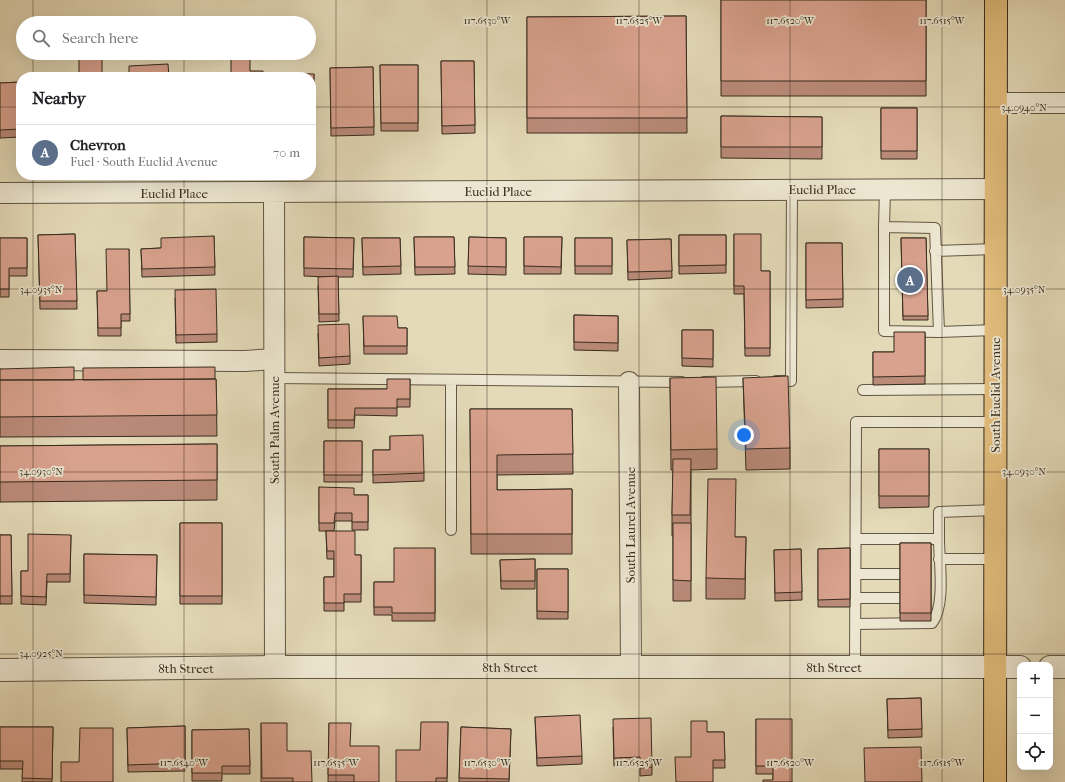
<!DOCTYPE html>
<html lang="en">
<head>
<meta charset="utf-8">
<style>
	:root { --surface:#fff; --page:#f2f2f2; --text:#202124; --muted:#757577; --line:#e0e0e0; --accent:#7c3aed }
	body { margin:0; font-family:"IM FELL French Canon",serif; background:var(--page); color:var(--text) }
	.controls { position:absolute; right:12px; bottom:12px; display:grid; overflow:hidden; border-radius:8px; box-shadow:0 4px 16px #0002 }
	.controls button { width:36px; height:36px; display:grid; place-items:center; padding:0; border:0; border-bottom:1px solid var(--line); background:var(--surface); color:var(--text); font:20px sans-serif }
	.you { position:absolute; left:744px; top:435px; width:14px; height:14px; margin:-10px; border:3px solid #fff; border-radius:50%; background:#1a73e8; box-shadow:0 0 0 6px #1a73e833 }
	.badge { display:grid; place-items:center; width:26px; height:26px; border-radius:50%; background:var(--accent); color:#fff; font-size:13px; font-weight:700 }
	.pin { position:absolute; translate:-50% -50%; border:2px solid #fff; box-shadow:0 1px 4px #0006 }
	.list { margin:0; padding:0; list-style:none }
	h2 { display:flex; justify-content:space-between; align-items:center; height:52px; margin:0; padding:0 16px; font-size:17px }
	h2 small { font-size:13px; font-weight:400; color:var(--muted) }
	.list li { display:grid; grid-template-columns:26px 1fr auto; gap:12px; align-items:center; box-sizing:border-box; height:56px; padding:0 16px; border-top:1px solid var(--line) }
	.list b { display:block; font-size:15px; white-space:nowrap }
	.list p { margin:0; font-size:13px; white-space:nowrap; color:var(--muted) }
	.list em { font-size:13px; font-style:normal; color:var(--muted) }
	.icon { flex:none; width:22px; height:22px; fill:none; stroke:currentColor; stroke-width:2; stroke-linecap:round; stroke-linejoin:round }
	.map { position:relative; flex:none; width:1065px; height:782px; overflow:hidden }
	.search { position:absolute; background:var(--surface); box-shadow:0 4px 16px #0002; left:16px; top:16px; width:300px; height:44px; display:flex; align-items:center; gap:10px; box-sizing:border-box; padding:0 14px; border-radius:22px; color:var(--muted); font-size:15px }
	.panel { position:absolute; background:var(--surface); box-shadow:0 4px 16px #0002; left:16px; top:72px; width:300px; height:108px; border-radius:16px }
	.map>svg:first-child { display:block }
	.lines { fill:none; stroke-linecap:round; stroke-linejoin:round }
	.service-casing { stroke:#625744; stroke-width:12 }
	.minor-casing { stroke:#625744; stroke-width:22 }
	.tertiary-casing { stroke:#625744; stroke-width:24 }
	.primary-casing { stroke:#362b1d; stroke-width:24 }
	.service { stroke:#ede7d1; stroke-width:10 }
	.minor { stroke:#ede7d1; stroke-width:20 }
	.tertiary { stroke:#ede7d1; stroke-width:22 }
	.primary { stroke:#e2bd7c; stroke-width:22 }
	.wall { fill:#bb8b7a; stroke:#362b1d }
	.building { fill:#d9a28e; stroke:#362b1d }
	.ticks { fill:none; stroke:#362b1d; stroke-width:1; stroke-opacity:0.45 }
	.labels { text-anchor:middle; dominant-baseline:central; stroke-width:3.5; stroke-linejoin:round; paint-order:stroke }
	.street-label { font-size:13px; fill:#362b1d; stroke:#ede7d1 }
	.ticks-label { font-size:10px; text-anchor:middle; fill:#362b1d; stroke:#ede7d1; stroke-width:3.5; stroke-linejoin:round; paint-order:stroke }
</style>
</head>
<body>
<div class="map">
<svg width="1065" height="782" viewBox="0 0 1065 782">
	<rect width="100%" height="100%" fill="#e4dab8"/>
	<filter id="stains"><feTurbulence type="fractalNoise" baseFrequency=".005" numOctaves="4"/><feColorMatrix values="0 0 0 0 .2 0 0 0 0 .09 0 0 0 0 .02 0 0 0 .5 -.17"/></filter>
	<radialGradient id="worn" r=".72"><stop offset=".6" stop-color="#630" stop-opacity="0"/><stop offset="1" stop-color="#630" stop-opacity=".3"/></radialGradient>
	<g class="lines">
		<g class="service-casing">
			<path id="service" d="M884,227V331L939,332L935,228L884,227L885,189
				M935,251L995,249
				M939,332L995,330
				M274,378L682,382
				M451,380V530
				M776,381H791L792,189
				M704,382L756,381
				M863,390L995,389
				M856,539H939V512L995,510
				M939,559H995
				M855,574H900
				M855,598H900
				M855,624L932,623C946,605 939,561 939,539
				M855,667L856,422H995"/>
		</g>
		<g class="minor-casing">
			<path id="minor" d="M996,103H1065
				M274,192L275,667
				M0,193L995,189
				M0,360L245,361L274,359
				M629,382L631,667"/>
		</g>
		<g class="tertiary-casing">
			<path id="tertiary" d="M1050,667H1065
				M0,670L275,667H1020"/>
		</g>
		<g class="primary-casing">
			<path id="primary" d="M995,782L996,0"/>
		</g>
		<use href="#service" class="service"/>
		<use href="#minor" class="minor"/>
		<use href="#tertiary" class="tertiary"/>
		<use href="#primary" class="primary"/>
	</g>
	<path class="wall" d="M721,0H926V96H721Z
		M686,16L687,133H527V17Z
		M441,61H474L475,133L442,134Z
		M380,65H418V131H381Z
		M373,67L374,135L331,136L330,68Z
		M314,74L313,135H311V77Z
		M21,82V137L0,138V83Z
		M881,108H917V159H881Z
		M721,116L822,117V159L721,158Z
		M75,234L77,309H40L38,235Z
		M734,234L761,271H770V356H745L744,294H734Z
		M679,235H726V273L679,274Z
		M214,236L215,275L142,277L141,249L161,248Z
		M304,237L354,238L353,277H338L339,321L319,322L318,285L326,277L304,276Z
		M414,237H454L455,274L415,275Z
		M469,237L506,238V275L468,274Z
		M524,237H562L561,274H524Z
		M0,238H27V276H9V297H0Z
		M362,238H400L401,274L363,275Z
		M575,238H612V274H575Z
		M901,238H926L928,320H903Z
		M671,239L672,278L628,280L627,240Z
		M806,243H842L843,307L806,308Z
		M129,249L130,321H121V336H98L97,291H107Z
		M175,298L217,334V342L176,343Z
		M574,315L618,316V351L574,350Z
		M363,316L398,328H407V354H364Z
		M682,330H713V367L682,366Z
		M925,332V384L873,385V352H894Z
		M318,333L350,356V364L319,366Z
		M0,369L74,380L216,379L217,436L0,437Z
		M670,378L717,449V469L691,470V601H673V536H672V515L673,470H671Z
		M743,378L790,448V469L746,470Z
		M410,379V407H397V416L355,415L354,428H328V389H387Z
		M470,409H572L573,474L497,475V490L572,489V554H471Z
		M390,436L424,473V481L373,483V450H390Z
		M324,441H362V482H324Z
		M217,444V500L0,502V446Z
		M879,449H929V507L879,508Z
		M319,487L354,495H368V530H352V521H335L334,531H319Z
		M180,523H222V604H180Z
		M326,531L355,555H361V602H344V611H324V577H334V559H327Z
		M0,535H11L12,604H0Z
		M71,535L70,582H47L46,605L21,604V571H28Z
		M735,537H746L745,599H706V578Z
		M900,543H931V621H900Z
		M435,548V621H392V615H374V582H394Z
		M850,548V607H818V549Z
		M801,549L802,600L775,601L774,550Z
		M84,554L157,555L156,605L84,603Z
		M535,559V589H501L500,560Z
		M537,569H568V619H537Z
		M921,698L922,737L888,738L887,699Z
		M535,717L582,756V764L537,766Z
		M756,719L792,782L773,780V774H756Z
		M448,722L447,782H396L420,750Z
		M261,723L287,751L312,782H261Z
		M329,723L350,746L379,782H328Z
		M185,726V771L128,772L127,728Z
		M0,727H53L52,782H22L23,769H0Z
		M461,727L511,729L509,782H459Z
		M613,727L652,767V775L640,776V765L614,766Z
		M249,729L250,774H222V781H192V730Z
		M707,732H724L725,768H713L691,757Z"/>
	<path class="building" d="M721,0H926V81H721Z
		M686,16L687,118H527V17Z
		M102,56V77H79V57Z
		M231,56L250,57V71H263V77H231Z
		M441,61H474L475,125L442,126Z
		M168,64L169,77H129V66Z
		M380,65H418V123H381Z
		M373,67L374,127L331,128L330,68Z
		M280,73L314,74L313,127H311V77H280Z
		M21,82V129L0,130V83Z
		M881,108H917V151H881Z
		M721,116L822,117V147H721Z
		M75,234L77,301H40L38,235Z
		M734,234H761V271H770V348H745L744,286H734Z
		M679,235H726V265L679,266Z
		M214,236L215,267L142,269L141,249L161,248V238Z
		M304,237L354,238L353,269L304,268Z
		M414,237H454L455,267H415Z
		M469,237L506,238V267L468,266Z
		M524,237H562L561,267L524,266Z
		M0,238H27V268H9V289H0Z
		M362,238H400L401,266L363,267Z
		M575,238H612V266H575Z
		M901,238H926L928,316H903Z
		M671,239L672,271L628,272L627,240Z
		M806,243H842L843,299L806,300Z
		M106,249H129L130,314H121V328H98L97,291H107Z
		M338,276L339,314H319L318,277Z
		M216,289L217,334L176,335L175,290Z
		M574,315L618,316V343L574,342Z
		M363,316H397L398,328H407V346H364Z
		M349,324L350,356L319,358L318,325Z
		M682,330H713V359L682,358Z
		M894,332H925V376L873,377V352H894Z
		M74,367V380H0V369Z
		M215,367V379L83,380V368Z
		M788,376L790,448L746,449L743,378Z
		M716,377L717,449L671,450L670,378Z
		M216,379L217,415L0,417V380Z
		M387,379H410V399H397V408H355L354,420H328V389H387Z
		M470,409H572L573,454L497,455V490L572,489V534H471Z
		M423,435L424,473L373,475V450H390V436Z
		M324,441H362V475H324Z
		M217,444V480L0,482V446Z
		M879,449H929V496H879Z
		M673,459H691L690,515H672Z
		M708,479H736L735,537H746L745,579L706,578Z
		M319,487L354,488V495H368V522H352V513H335L334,523H319Z
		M180,523H222V596H180Z
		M673,523H691V581L673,580Z
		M326,531H355V555H361V594H344V603H324V577H334V551H327Z
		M28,534L71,535L70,574H47L46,597L21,596V571H28Z
		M0,535H11L12,596H0Z
		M900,543H931V613H900Z
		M394,548H435V613H392V607H374V582H394Z
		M850,548V599L818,600V549Z
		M801,549L802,592L775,593L774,550Z
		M84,554L157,555L156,597L84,595Z
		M535,559V581H501L500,560Z
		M537,569H568V612L537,611Z
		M921,698L922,729L888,730L887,699Z
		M580,715L582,756L537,758L535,717Z
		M651,718L652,767L640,768V757L614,758L613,719Z
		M756,719H792V782H763V780H773V766H756Z
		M691,721H707V732H724L725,760H713V782H676L675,757H691Z
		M421,722H448L447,778H436V782H396V750H420Z
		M261,723H287V751H311L312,782H293V778H262Z
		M329,723H351L350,746H379V782H354V775H328Z
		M185,726V763L128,765L127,728Z
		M0,727H53L52,779L22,778L23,761H0Z
		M461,727L511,729L509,779L459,778Z
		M80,728H113V782H61V762H79Z
		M249,729L250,766H222V773H192V730Z
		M921,747L922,782H865L864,748Z"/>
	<path class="ticks" d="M33,0V23M184,0V23M336,0V782M487,0V782M639,0V782M790,0V782M942,0V782M33,53V77M184,53V77M0,107H21M311,107H1065M33,175V782M184,175V782M0,289H1065M0,472H1065M0,654H1065"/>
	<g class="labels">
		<g class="street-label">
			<text x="822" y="189">Euclid Place</text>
			<text x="498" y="191">Euclid Place</text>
			<text x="174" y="193">Euclid Place</text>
			<text transform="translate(995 395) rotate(-90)">South Euclid Avenue</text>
			<text transform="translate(274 430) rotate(-90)">South Palm Avenue</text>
			<text transform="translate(630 525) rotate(-90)">South Laurel Avenue</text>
			<text x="510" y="667">8th Street</text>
			<text x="834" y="667">8th Street</text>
			<text x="186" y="668">8th Street</text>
		</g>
	</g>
	<g class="ticks-label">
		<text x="487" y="24">117.6530°W</text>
		<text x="639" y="24">117.6525°W</text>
		<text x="790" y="24">117.6520°W</text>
		<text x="942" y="24">117.6515°W</text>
		<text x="1024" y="111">34.0940°N</text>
		<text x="41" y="293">34.0935°N</text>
		<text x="1024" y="293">34.0935°N</text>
		<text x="41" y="475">34.0930°N</text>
		<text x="1024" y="475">34.0930°N</text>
		<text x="41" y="657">34.0925°N</text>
		<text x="184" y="766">117.6540°W</text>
		<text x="336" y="766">117.6535°W</text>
		<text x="487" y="766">117.6530°W</text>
		<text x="639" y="766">117.6525°W</text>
		<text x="790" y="766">117.6520°W</text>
		<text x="942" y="766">117.6515°W</text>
	</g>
	<rect width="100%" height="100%" filter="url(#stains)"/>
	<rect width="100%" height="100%" fill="url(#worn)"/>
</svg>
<div class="controls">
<button>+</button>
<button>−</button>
<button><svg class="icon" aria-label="locate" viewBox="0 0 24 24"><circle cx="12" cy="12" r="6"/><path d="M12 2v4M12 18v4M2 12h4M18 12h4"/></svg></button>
</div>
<div class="you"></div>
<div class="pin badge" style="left:910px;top:280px;background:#5c6f8a">A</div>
<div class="search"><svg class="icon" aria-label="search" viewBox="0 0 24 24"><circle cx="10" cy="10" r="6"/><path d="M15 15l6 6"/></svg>Search here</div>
<section class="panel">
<h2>Nearby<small></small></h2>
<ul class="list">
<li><span class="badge" style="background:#5c6f8a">A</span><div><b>Chevron</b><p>Fuel · South Euclid Avenue</p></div><em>70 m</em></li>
</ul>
</section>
</div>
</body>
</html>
